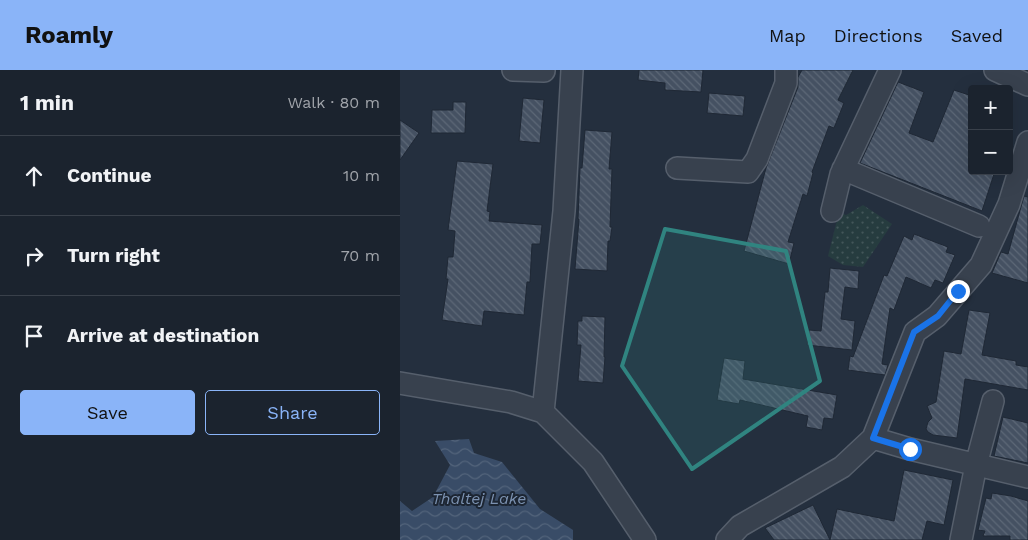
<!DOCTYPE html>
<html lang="en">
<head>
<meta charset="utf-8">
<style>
	:root { --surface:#1b232e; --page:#282f3a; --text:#f1f3f6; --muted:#a0a4aa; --line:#39404a; --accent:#8ab4f8 }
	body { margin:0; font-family:"Work Sans",sans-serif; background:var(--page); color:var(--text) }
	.controls { position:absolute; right:15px; top:15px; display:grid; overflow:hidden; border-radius:5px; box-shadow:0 5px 20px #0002 }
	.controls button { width:45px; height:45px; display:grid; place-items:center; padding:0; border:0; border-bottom:1px solid var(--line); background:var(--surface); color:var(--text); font:25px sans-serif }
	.stop { position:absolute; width:15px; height:15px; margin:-11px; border:4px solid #1a73e8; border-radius:50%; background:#fff }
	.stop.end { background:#1a73e8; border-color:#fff; box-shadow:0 1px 5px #0008 }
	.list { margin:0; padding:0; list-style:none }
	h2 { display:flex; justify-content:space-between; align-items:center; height:65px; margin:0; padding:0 20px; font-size:21px }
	h2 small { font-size:16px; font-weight:400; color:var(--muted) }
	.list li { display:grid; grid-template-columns:32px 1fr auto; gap:15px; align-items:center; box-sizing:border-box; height:80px; padding:0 20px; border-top:1px solid var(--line) }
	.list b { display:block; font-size:19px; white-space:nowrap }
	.list em { font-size:16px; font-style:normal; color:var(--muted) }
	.actions { display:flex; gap:10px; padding:15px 20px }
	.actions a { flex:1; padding:11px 0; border:1px solid var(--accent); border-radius:5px; text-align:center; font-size:18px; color:var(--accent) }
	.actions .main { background:var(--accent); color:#111 }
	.icon { flex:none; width:28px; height:28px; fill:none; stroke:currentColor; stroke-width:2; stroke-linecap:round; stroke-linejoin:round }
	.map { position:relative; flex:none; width:628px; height:470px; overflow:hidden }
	header { display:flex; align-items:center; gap:30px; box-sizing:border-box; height:70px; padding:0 25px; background:var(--accent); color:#111 }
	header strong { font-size:24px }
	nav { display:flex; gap:28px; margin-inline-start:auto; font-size:18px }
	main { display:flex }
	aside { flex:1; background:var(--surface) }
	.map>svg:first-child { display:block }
	.grass { fill:url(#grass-dots) }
	.water { fill:url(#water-waves) }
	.building { fill:url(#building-back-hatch); stroke:#1f2835 }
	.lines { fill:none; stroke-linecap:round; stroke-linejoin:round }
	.minor-casing { stroke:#565f6c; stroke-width:24 }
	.minor { stroke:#38414e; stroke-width:21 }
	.route { stroke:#1a73e8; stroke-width:6 }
	.marked { fill:#308480; fill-opacity:0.2; stroke:#308480; stroke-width:4; stroke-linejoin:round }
	.labels { text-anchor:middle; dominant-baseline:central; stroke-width:4; stroke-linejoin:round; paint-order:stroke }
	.water-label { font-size:16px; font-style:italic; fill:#7c92b1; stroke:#1d2633 }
</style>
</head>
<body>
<header>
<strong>Roamly</strong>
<nav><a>Map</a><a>Directions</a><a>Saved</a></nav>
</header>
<main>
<aside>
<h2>1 min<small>Walk · 80 m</small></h2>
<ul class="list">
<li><svg class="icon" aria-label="ahead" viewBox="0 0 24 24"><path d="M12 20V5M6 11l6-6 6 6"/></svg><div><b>Continue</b></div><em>10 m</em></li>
<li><svg class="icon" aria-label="right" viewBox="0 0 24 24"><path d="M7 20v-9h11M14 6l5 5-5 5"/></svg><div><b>Turn right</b></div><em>70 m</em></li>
<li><svg class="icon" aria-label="arrive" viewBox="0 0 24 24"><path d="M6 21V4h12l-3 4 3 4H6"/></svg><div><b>Arrive at destination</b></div></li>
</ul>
<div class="actions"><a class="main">Save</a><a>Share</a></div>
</aside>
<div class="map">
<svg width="628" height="470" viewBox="0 0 628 470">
	<defs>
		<pattern id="grass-dots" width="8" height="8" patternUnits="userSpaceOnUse" patternTransform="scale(1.25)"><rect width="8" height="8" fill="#263c3f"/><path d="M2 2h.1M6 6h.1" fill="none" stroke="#435659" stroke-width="1.8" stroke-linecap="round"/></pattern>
		<pattern id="water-waves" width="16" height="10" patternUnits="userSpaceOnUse" patternTransform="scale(1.25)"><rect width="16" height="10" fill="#394c67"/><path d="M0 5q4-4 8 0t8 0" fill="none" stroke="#53647b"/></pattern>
		<pattern id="building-back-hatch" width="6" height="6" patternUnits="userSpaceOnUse" patternTransform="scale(1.25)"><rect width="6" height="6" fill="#455162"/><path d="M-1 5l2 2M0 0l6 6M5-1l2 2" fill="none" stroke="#5d6877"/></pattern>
	</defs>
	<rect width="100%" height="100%" fill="#242f3e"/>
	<path class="grass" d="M463,135L492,154L463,197L443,195L428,186L439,142L446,145Z"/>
	<path class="water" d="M69,369L74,383L102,392L140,439L173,460V470H0V431L12,441L33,427L50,395L35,371Z"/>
	<path class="building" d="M239,0H303L301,22L265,20V13L238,10Z
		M402,0H453L438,30L444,33L434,58L429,56L412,102L413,103L407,126L403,124L388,172L394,173L389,194L344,181L366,98L398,17V7Z
		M498,12L524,22L509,63L533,72L554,20L572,26V101H595L582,141L460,93Z
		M309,23L345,26L343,46L307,43Z
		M123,28L144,30L140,73L119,71Z
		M53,32H66L65,63H31L32,40H53Z
		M0,50L19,63L0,90Z
		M185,60L212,62L209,99H212L210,157H212L210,171H208L207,201L175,199L179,149H178L180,98H182Z
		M57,91L93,94L87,141L90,142L89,151L142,155L140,174H132L130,212H127L124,245L84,241L82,256L42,250L48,209H46L48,187H53L55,161L48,160Z
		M624,126L628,127V213L592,203L601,182L608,184Z
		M514,164L548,177L546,182L555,185L543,213L535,210L531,218L506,207L494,240L490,238L482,294L488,295L485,305L448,300L450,286L453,287L484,205L487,206L504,166L512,170Z
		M430,198L459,201L458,219L445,217L441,249L455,251L452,280L407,275L409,260L421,261L425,222H428Z
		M569,240L590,243L582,285L616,291V295L628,297V320L565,309L557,368L533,365L528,362L526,359L528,352L532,348L527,336L536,332L544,281L561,284Z
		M182,246L205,247L204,287H205L203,313L178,311L181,275H177L178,251H182Z
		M324,288L345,291L343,309L437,325L433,349L424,348L422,360L406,357L408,346L340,330L339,334L317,330Z
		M603,347L628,353V393L594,386Z
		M504,400L553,410L544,455L527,451L522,470H374L365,458L413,435L430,470L437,439L494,451Z
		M592,423L611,426L628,431V470H610V466H583L585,461L578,460L586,428L591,429Z"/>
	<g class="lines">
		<g class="minor-casing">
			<path id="minor" d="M113,0L144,1
				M595,0L628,15
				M277,98L348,102L357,89L386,13V0
				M443,99L579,156
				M432,141L441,104L490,0
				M0,313L111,332L143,342L193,392L245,470
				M143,342L164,141L172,0
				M473,368L510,379L628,407
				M327,470L340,456L442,397L473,368L515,262L537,246L581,195L609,134L628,72
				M561,470L576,395L593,331"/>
		</g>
		<use href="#minor" class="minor"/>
	</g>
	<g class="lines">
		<path class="route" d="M510,379L473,368L514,262L538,246L558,221"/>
	</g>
	<path class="marked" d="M265,159L386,181L420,311L292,399L222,296Z"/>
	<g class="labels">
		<g class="water-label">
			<text x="79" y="428">Thaltej Lake</text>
		</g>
	</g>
</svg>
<div class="controls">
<button>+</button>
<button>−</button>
</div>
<div class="stop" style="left:510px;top:379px"></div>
<div class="stop end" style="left:558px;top:221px"></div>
</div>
</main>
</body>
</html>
